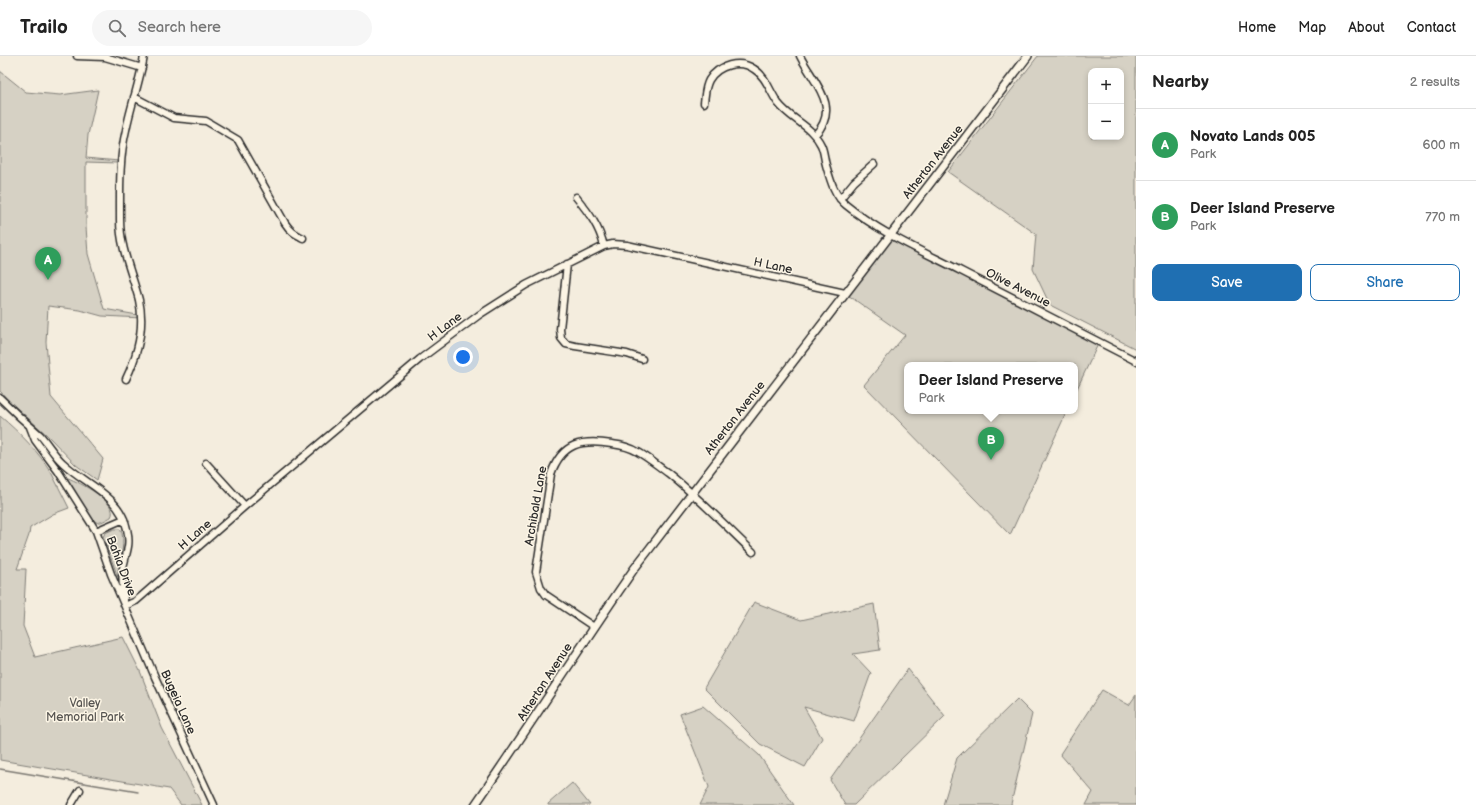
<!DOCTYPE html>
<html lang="en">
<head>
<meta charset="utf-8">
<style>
	:root { --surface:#fff; --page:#f6f6f6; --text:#222; --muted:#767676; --line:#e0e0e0; --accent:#1f6fb2 }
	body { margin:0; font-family:"Balsamiq Sans",sans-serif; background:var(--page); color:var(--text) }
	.controls { position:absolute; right:12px; top:12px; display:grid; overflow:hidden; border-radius:8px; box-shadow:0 2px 6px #0003 }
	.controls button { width:36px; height:36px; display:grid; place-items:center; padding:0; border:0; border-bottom:1px solid var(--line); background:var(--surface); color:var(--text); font:20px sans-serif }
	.you { position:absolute; left:463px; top:301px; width:14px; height:14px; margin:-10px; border:3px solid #fff; border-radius:50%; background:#1a73e8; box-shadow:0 0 0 6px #1a73e833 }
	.badge { display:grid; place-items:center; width:26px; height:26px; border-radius:50%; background:var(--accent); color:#fff; font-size:13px; font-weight:700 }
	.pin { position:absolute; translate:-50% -33px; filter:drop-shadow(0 1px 2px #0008) }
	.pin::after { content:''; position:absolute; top:21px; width:14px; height:12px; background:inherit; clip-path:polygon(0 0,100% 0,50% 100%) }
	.popup { position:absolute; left:904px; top:306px; width:174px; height:52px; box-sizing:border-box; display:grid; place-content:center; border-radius:8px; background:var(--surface); filter:drop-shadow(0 1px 3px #0005); font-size:13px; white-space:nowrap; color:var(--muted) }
	.popup b { font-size:15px; color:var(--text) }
	.popup::after { content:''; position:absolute; left:50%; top:100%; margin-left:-8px; border:8px solid transparent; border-top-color:var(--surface) }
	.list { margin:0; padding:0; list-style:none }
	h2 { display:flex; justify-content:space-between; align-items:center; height:52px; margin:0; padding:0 16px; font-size:17px }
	h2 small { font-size:13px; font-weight:400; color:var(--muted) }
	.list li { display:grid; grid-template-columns:26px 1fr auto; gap:12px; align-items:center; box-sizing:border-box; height:72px; padding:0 16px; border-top:1px solid var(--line) }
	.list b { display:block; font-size:15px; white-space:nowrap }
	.list p { margin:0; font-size:13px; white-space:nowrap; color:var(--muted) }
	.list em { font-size:13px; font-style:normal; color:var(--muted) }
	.actions { display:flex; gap:8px; padding:12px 16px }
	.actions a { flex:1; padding:9px 0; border:1px solid var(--accent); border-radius:8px; text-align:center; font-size:14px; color:var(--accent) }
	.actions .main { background:var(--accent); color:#fff }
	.icon { flex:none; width:22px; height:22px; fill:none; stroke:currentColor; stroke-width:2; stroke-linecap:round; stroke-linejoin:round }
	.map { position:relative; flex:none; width:1136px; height:749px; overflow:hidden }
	header { display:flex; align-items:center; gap:24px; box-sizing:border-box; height:56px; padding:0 20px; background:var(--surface); border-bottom:1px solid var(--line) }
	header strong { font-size:19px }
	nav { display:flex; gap:22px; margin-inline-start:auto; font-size:14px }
	.search { width:280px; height:36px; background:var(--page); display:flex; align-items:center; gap:10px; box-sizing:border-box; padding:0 14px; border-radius:22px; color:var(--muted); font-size:15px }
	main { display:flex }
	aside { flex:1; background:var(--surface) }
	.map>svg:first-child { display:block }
	.green { fill:#d6d1c4; stroke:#807e78; fill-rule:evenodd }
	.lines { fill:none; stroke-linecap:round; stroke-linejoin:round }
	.stream { stroke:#7a7771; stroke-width:1.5 }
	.minor-casing { stroke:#2b2b2b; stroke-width:9 }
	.major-casing { stroke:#2b2b2b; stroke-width:10 }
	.minor { stroke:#fcf5e5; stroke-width:6 }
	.major { stroke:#fcf5e5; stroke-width:7 }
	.labels { text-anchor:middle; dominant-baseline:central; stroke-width:3; stroke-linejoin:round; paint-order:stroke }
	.street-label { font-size:12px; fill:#2b2b2b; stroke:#fcf5e5 }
	.park-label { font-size:12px; fill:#565451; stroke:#fcf5e5 }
</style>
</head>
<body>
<header>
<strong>Trailo</strong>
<div class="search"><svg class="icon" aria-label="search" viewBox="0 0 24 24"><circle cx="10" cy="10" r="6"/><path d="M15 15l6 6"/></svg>Search here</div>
<nav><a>Home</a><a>Map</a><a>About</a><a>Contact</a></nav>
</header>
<main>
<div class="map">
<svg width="1136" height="749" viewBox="0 0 1136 749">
	<rect width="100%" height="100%" fill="#f4edde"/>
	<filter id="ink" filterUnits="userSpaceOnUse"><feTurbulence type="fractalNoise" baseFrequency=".025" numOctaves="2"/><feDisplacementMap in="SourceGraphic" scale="8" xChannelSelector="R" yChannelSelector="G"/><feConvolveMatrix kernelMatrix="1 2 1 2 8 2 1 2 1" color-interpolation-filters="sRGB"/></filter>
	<g filter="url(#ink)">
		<path class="green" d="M1038,0H1136V293L1050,249L1033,213L1036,178L948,116ZM1091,15H1121V81H1091Z
			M0,15L26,36L60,39L98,34L88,79L86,102L119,105L118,107L86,106V171L88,198L104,253L143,260L142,262L102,260L80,254L48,250L46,286L51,341L103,403L97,424L76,409L47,379L9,345L0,335Z
			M890,179L1099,286L1075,337V309H907V355H1067L1010,479L864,329L905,279L845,237Z
			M0,360C20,377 39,396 52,418C58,429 63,441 69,452L53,458L30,472L29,479L17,513H26L23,570L35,601L123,581L140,615L162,672L202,749H181L169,733L0,704Z
			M68,422C79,426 120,447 111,461C107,463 100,468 96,466C91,464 70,430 66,424Z
			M114,473H120C127,482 119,508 119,520L118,521L103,481L105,477Z
			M754,546L801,564L874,548L880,594L853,598L871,617L854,665L804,651L822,682L805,711L760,688L704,632Z
			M908,613L945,660L854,749H845L830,724Z
			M1102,634L1129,649L1136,639V749H1086L1093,736L1060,698Z
			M1017,643L1032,658L1011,748L1012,749H943L957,702Z
			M703,650L759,699L794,749H700L709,731L680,658Z
			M572,727L590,749H548V748Z"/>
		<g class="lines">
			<path class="stream" d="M0,713L138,736"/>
			<g class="minor-casing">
				<path id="minor" d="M77,0L105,1L142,12
					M800,0C813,26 842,51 815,79
					M134,41L174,62L206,65L238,84L285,167C290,175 295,178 303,182
					M704,47C705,39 705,31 709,24C718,9 740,3 754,13C766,20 770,36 778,47C791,64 812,70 821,89C824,95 824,102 826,109C830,123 834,139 846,149C880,177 922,195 961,215C1019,245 1078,275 1136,305
					M576,141C589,157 599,170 604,190
					M840,143L854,126L874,108
					M567,208L560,273L561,282L566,288L575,290L627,298L642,303
					M126,323C138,298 145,271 139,244C132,217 120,192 120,164C120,135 119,102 126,74C131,49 140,25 144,0
					M0,342C13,355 26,367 40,379C48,388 54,399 63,407C85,428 120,439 127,473C131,490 126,496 123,512C121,522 124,535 124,545
					M30,371L35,384L58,415L96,475L111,518L155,621L214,749
					M206,407L245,450
					M96,475L124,463
					M125,550L136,545L245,450L420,303L479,259L526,229L604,190L613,188L627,189L845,237
					M594,571L546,539L541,532L536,516L551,418C562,387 581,383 612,388C620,389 630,391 638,396C649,402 658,410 668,417C698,441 725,469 753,496
					M71,749L80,734"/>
			</g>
			<g class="major-casing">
				<path id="major" d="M475,749C529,671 580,591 634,513L1028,0"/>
			</g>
			<use href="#minor" class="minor"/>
			<use href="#major" class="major"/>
		</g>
	</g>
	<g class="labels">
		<g class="street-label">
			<text transform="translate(933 106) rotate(-52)">Atherton Avenue</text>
			<text transform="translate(773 210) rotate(12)">H Lane</text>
			<text transform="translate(1018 232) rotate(27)">Olive Avenue</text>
			<text transform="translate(445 271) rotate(-37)">H Lane</text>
			<text transform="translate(735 362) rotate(-52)">Atherton Avenue</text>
			<text transform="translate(536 450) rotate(-80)">Archibald Lane</text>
			<text transform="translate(195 479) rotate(-41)">H Lane</text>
			<text transform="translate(121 510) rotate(69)">Bahia Drive</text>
			<text transform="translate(545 626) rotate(-57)">Atherton Avenue</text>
			<text transform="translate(178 646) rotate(66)">Bugeia Lane</text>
		</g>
		<g class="park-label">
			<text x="85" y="647">Valley<tspan x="85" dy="14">Memorial Park</tspan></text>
		</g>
	</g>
</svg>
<div class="controls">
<button>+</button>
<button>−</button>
</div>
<div class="you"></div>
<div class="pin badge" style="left:48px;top:224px;background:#2e9e5b">A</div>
<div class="pin badge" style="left:991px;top:404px;background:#2e9e5b">B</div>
<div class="popup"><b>Deer Island Preserve</b>Park</div>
</div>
<aside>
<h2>Nearby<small>2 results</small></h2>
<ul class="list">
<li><span class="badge" style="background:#2e9e5b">A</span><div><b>Novato Lands 005</b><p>Park</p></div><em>600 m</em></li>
<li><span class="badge" style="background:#2e9e5b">B</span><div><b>Deer Island Preserve</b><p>Park</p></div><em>770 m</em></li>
</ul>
<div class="actions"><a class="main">Save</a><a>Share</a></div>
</aside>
</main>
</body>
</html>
